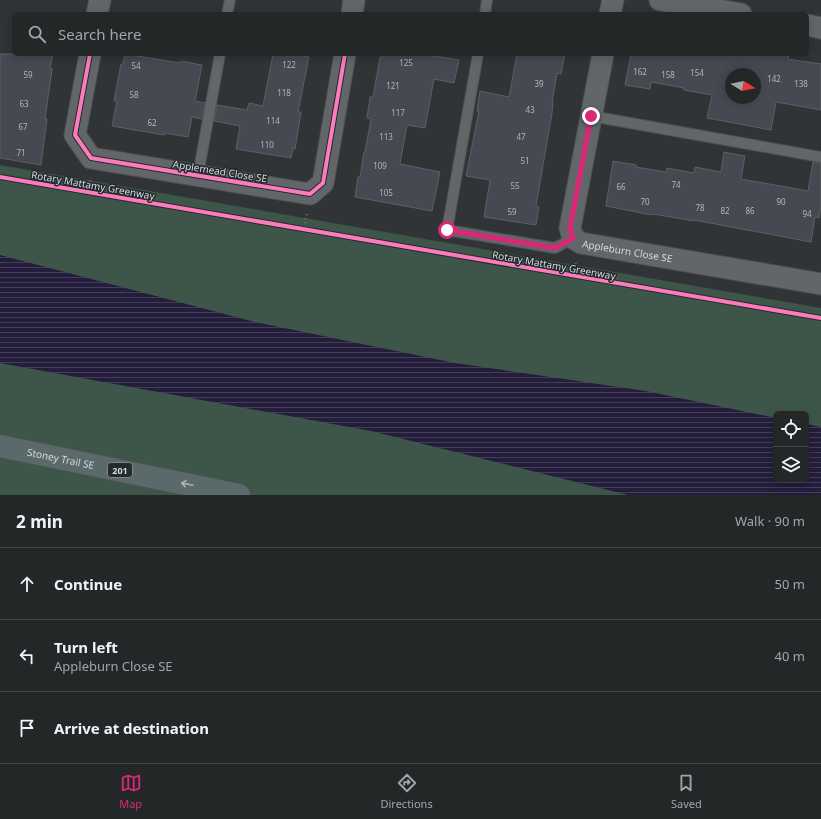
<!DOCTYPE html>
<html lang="en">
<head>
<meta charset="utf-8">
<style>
	:root { --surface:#242728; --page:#2c2f30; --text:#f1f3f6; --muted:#a3a5a8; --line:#414445; --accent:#db2777 }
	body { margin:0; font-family:"Noto Sans",sans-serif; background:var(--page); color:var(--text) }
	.controls { position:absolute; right:12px; bottom:12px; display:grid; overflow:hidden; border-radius:6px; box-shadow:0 2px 10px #0003 }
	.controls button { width:36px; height:36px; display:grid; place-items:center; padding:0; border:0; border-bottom:1px solid var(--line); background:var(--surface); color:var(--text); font:20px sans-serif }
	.compass { position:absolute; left:725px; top:68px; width:36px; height:36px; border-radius:50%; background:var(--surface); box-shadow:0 2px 10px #0003; rotate:100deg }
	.stop { position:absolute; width:12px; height:12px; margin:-9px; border:3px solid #db2777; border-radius:50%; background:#fff }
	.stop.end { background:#db2777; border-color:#fff; box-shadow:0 1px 4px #0008 }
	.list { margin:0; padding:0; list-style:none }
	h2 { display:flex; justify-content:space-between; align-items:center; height:52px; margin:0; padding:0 16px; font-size:17px }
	h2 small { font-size:13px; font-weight:400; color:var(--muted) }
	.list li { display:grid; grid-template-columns:26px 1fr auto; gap:12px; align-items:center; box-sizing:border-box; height:72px; padding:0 16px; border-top:1px solid var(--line) }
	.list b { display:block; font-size:15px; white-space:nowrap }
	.list p { margin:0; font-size:13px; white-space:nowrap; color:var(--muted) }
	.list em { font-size:13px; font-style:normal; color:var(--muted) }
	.icon { flex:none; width:22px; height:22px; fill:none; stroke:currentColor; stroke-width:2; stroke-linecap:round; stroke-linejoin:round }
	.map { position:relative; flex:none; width:821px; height:495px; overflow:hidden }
	.search { position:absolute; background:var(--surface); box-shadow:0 2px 10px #0003; left:12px; right:12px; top:12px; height:44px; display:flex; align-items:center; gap:10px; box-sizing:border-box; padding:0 14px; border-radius:6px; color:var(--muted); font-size:15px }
	.sheet { height:268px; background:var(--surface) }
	nav { display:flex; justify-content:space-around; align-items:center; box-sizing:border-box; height:56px; border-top:1px solid var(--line); background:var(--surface); font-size:11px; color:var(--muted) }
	nav a { display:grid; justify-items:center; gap:2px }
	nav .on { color:var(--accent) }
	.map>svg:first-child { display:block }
	.grass { fill:#3e564a; fill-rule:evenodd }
	.water { fill:url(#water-rules) }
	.building { fill:#454a52; stroke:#5d6063; fill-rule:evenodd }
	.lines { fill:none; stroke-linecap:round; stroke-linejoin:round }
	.service-casing { stroke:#4d5153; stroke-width:12 }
	.minor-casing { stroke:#4d5153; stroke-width:23 }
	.motorway-casing { stroke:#4d5153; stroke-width:24 }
	.path { stroke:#6d7072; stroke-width:2.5; stroke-dasharray:1 3; stroke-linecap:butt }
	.service { stroke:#636668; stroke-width:10 }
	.minor { stroke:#636668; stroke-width:21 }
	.motorway { stroke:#5a6a6b; stroke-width:22 }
	.cycleway-casing { stroke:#232b2e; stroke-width:6 }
	.cycleway { stroke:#fd7abc; stroke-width:4 }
	.oneway { stroke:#a9b2b4 }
	.route { stroke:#db2777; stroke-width:5 }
	.labels { text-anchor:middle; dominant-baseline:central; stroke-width:3; stroke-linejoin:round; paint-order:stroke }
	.number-label { font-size:8px; fill:#b0b5b9 }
	.shield { fill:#232b2e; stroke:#9fa5a7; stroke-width:1 }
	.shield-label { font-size:9px; font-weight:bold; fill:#d4d9db }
	.street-label { font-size:10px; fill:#d4d9db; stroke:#232b2e }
</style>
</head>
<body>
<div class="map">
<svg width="821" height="495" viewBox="0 0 821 495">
	<defs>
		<pattern id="water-rules" width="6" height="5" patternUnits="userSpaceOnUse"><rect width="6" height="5" fill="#241d3c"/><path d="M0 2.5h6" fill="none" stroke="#433d58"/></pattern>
	</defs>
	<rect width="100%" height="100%" fill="#303436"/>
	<path class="grass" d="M0,165L821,308V495H0ZM776,414H806V480H776Z"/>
	<path class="water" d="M0,255L255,322L455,363L646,391L776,418V480H806V424L821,427V495H628L371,431L0,363Z"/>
	<path class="building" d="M0,54H53L50,68L52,69L45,119H47L41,165L0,158Z
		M125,54L180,63L181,61L202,65L195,101L205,103L202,119L192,117L188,137L165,133L164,135L112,126L117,101H114L121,64H123Z
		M273,54H292L309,57L298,112H301L295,149L293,148L291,158L236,149L240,126L214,121L217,105L247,110L249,103L263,106Z
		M382,54H422L459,60L454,83L434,79L425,128L407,125L400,164L440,172L432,211L355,197L358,177H360L364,152H365L371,119L367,118L370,97H373L380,57L381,58Z
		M517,54H565L561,74L557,73L552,103H553L552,113L536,206L539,207L536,225L484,217L490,180L466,176L479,111H477L480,91L509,97Z
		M631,54H789L788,59L821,64V110L776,102L771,130L707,118L712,95L684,90V88L651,82L650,89L625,85ZM731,74H755V98H731Z
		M724,152L745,156L741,179L808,191L813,162L821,163V206L819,218L815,217L811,242L694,220V221L682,219L653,214L652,215L606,206L613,161L636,165V167L666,172L667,168L694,173L695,167L721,172Z"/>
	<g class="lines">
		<g class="service-casing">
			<path id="service" d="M227,14L230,0
				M485,14L487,0
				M478,54L447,230L555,248L573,238
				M591,116L821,157
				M198,175L220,54"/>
		</g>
		<g class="minor-casing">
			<g id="minor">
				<path d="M660,0L741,14"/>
				<path d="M97,14L100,0"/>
				<path d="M352,14L354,0"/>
				<path d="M610,14L613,0"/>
				<path d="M807,25L821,28"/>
				<path d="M90,54L75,135L91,158L310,194L323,183L345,54"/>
				<path id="s1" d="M603,54L570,228L573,238L581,243L821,284"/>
			</g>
		</g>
		<g class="motorway-casing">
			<g id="motorway">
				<path id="s2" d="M0,446L239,495"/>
			</g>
		</g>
		<path class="path" d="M88,193L91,177
			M304,231L307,213
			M573,276L576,263"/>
		<use href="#service" class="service"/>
		<use href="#minor" class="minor"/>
		<use href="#motorway" class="motorway"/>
		<g class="cycleway-casing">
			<path id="cycleway" d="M90,54L75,135L91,158L310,194L323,183L345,54
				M0,177L821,318"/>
		</g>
		<use href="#cycleway" class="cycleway"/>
	</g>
	<defs><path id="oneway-shaft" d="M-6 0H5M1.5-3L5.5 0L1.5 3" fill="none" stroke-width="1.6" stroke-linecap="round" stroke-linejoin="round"/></defs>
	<use class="oneway" href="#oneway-shaft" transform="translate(187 484) rotate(-168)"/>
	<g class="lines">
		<path class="route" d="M447,230L555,248L573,238L570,228L591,116"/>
	</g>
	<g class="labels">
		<g class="number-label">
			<text x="406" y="62">125</text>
			<text x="289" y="64">122</text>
			<text x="136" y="65">54</text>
			<text x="640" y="71">162</text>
			<text x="697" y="72">154</text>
			<text x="28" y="74">59</text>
			<text x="668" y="74">158</text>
			<text x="774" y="78">142</text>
			<text x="539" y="83">39</text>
			<text x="801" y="83">138</text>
			<text x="393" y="85">121</text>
			<text x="284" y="92">118</text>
			<text x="134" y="94">58</text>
			<text x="24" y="103">63</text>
			<text x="530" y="109">43</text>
			<text x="398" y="112">117</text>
			<text x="273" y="120">114</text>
			<text x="152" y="122">62</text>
			<text x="23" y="126">67</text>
			<text x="386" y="136">113</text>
			<text x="521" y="136">47</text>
			<text x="267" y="144">110</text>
			<text x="21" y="152">71</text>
			<text x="525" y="160">51</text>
			<text x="380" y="165">109</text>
			<text x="676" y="184">74</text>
			<text x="515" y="185">55</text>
			<text x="621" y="186">66</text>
			<text x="386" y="192">105</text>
			<text x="645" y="201">70</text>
			<text x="781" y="201">90</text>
			<text x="700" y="207">78</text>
			<text x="725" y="210">82</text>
			<text x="750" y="210">86</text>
			<text x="512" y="211">59</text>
			<text x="807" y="213">94</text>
		</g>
		<rect class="shield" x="108" y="463" width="24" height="14" rx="3"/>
		<g class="shield-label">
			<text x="120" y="470">201</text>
		</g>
		<g class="street-label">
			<text transform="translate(220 171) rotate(9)">Applemead Close SE</text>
			<text transform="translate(93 185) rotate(10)">Rotary Mattamy Greenway</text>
			<text stroke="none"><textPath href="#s1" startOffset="244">Appleburn Close SE</textPath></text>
			<text transform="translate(554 265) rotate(10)">Rotary Mattamy Greenway</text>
			<text stroke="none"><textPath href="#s2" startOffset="62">Stoney Trail SE</textPath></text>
		</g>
	</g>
</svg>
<div class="controls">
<button><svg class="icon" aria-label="locate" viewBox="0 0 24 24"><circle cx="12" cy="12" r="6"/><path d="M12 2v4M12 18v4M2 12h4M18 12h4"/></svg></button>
<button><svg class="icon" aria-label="layers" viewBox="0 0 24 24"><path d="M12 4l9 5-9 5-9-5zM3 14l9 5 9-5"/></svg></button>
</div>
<svg class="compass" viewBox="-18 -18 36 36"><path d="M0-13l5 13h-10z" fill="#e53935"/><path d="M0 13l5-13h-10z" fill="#a3a5a8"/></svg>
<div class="stop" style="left:447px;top:230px"></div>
<div class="stop end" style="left:591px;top:116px"></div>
<div class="search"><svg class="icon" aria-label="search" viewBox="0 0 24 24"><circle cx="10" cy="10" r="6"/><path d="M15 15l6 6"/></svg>Search here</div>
</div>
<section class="sheet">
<h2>2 min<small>Walk · 90 m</small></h2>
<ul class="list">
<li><svg class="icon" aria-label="ahead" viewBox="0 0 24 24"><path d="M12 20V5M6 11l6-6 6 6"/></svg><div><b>Continue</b></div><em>50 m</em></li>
<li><svg class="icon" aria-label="left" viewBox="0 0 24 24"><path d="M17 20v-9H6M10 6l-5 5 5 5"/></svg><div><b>Turn left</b><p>Appleburn Close SE</p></div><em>40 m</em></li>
<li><svg class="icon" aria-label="arrive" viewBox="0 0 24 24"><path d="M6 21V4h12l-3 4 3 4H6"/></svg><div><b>Arrive at destination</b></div></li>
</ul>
</section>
<nav>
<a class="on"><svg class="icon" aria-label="map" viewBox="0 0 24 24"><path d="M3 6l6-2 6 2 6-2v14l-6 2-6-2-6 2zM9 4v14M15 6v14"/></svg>Map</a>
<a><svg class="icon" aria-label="directions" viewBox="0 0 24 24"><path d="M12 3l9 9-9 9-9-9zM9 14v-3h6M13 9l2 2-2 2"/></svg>Directions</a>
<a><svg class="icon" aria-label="saved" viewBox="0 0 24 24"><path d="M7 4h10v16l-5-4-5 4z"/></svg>Saved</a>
</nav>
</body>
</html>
